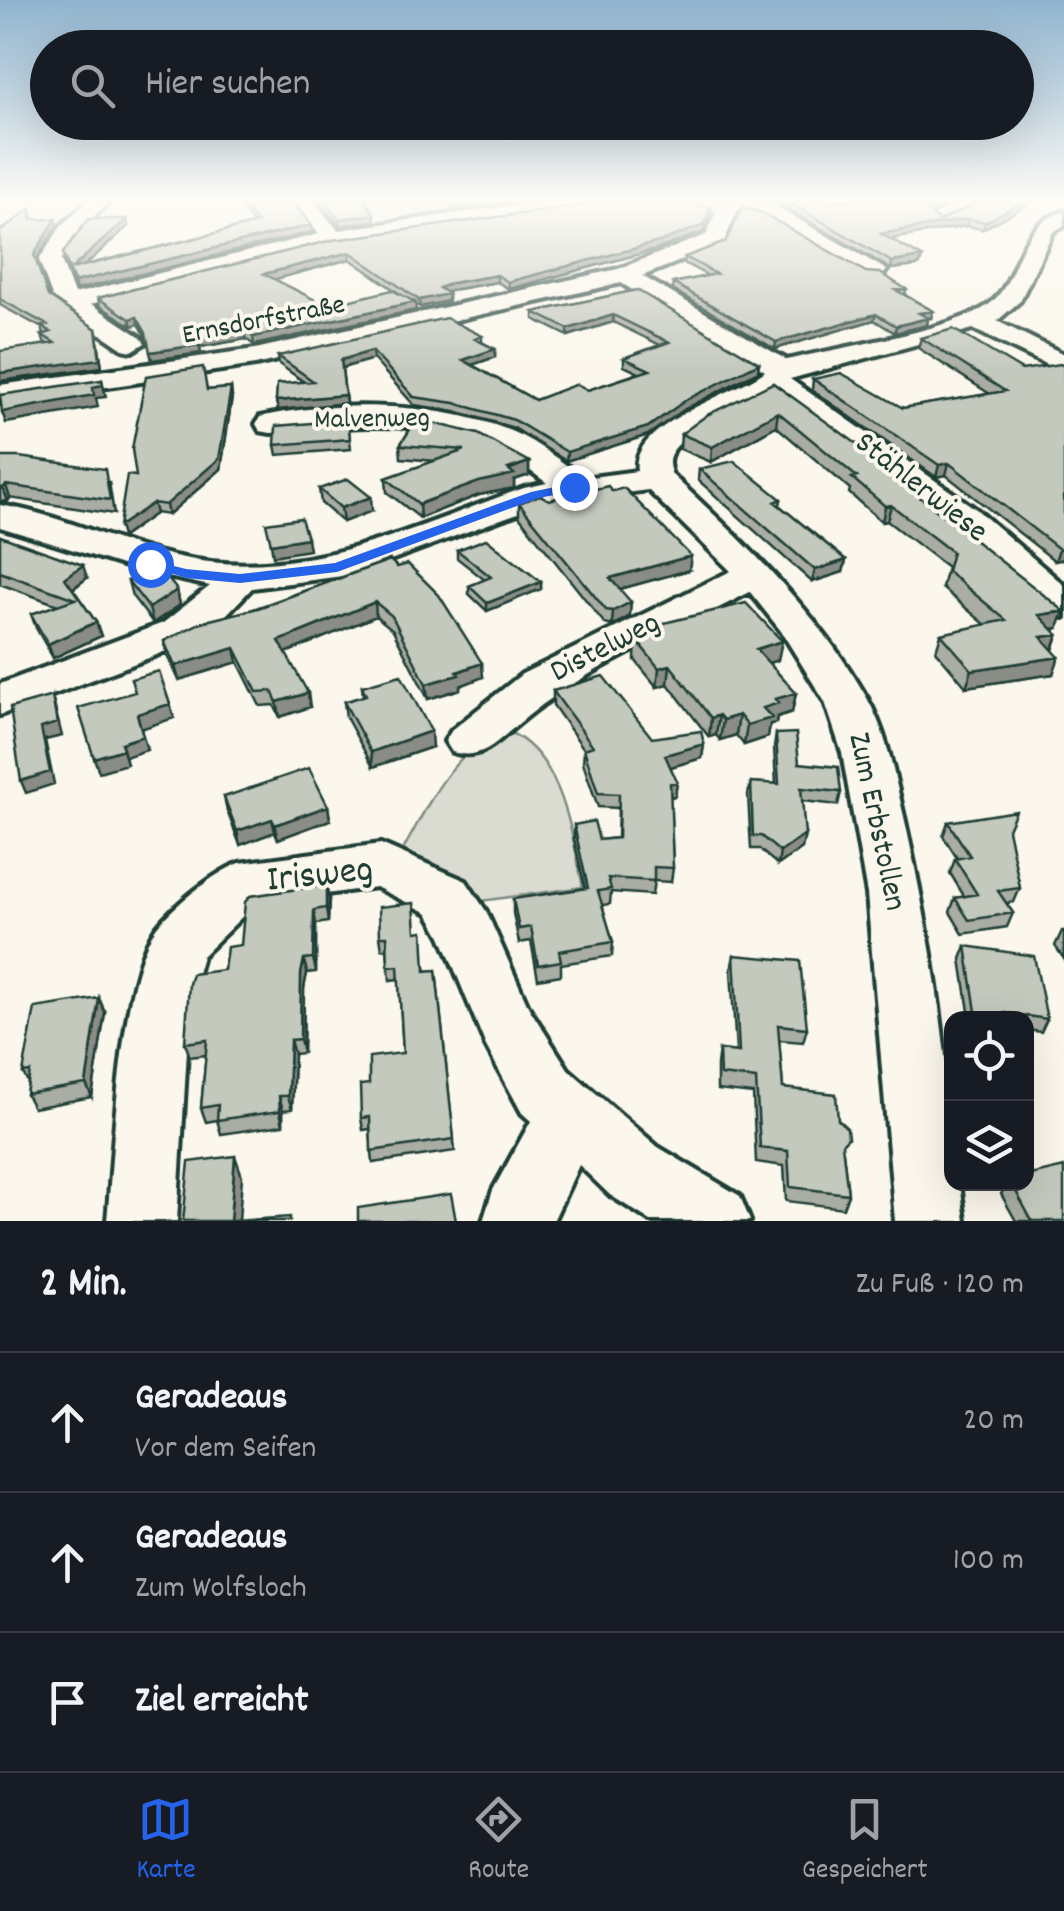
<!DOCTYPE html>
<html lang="de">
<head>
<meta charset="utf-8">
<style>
	:root { --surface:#171b24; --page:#20242c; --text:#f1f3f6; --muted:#9ea1a6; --line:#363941; --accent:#2563eb }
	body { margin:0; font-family:Dekko,sans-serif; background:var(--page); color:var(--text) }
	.controls { position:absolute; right:30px; bottom:30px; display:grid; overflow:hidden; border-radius:20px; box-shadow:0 10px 40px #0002 }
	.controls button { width:90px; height:90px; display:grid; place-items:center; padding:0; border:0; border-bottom:2px solid var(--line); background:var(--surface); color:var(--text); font:50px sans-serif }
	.stop { position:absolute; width:30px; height:30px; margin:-22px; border:8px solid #2563eb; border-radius:50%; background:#fff }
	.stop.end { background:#2563eb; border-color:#fff; box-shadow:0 2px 10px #0008 }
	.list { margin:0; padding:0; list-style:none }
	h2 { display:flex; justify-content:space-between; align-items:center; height:130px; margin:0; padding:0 40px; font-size:42px }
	h2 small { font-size:32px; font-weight:400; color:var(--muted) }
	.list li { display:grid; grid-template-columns:65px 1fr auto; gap:30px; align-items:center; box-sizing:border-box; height:140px; padding:0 40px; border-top:2px solid var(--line) }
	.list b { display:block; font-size:38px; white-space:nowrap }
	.list p { margin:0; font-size:32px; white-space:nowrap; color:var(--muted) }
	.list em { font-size:32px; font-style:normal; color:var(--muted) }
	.icon { flex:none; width:55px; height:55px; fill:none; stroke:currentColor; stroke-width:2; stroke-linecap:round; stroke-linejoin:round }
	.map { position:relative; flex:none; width:1064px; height:1221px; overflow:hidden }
	.search { position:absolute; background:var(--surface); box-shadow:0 10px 40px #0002; left:30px; right:30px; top:30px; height:110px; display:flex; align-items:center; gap:25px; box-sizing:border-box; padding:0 35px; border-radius:55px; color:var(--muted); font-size:38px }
	.sheet { height:550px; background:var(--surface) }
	nav { display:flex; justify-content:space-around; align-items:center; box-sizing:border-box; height:140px; border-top:2px solid var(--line); background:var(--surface); font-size:28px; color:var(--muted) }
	nav a { display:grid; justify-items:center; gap:5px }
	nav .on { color:var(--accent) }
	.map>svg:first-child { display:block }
	.built { fill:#eae9de }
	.green { fill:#dbdcd1; stroke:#7d8c82; stroke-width:2.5 }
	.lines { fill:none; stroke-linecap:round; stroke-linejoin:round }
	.minor-casing { stroke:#1f3d34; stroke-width:8 }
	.minor { fill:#fbf7ec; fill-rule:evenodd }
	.wall { fill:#a9ada3; stroke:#1f3d34; stroke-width:2.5; fill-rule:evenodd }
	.shaded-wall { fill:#898d85; stroke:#1f3d34; stroke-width:2.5 }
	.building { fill:#c4c9be; stroke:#1f3d34; stroke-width:2.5 }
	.route { fill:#2563eb }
	.labels { text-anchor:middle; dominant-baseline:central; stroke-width:8; stroke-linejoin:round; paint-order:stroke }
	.far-street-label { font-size:28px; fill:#1f3d34; stroke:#fbf7ec }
	.street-label { font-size:32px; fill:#1f3d34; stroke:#fbf7ec }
	.near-street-label { font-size:38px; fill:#1f3d34; stroke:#fbf7ec }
</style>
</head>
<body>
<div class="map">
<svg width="1064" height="1221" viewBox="0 0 1064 1221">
	<rect width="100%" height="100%" fill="#fbf7ec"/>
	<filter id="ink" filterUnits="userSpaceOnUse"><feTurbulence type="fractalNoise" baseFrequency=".01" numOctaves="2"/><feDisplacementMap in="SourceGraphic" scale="20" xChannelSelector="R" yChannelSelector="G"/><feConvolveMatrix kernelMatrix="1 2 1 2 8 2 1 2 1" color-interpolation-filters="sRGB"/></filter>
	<g filter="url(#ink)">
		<path class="built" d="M373,200H504L516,210L383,228L377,222L369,223L352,206Z"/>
		<path class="green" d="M511,733C563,758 572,836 583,887L474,902L406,858L404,848C429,804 457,738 511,733Z"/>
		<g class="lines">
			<g class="minor-casing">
				<path id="minor" d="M89,200H111L77,233L61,260L74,294L319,234L291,200H312L338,230L552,200H606L596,206L333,243L91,304L141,337L145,343L132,351L123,349L54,302L39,260L62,225Z
					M680,200H758L777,207L887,270L883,275H867L763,215L742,208L737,211L723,244L642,276L787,360C841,347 936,333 982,309C1023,287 1011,225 1064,212V226L1053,232L1020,301L997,321L1064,354V373L973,329L790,379L976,509L1064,585V617L1050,613L950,525L771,392C745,406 688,428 672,452C667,460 669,467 672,475C746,544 816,610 867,698C888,735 895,780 905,821C931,939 952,1063 952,1184H960L965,1221H895L867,894L842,753L825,702L781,631L750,592C672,633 584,667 517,725C495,743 481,761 452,752L445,741L452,730L522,674L731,571L648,490L542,504L350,575L252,588L226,615L193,641L0,715V684L163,623L210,586L141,571L0,527V505C63,515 121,546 184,558C303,582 414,527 524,488L547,483C453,411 383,424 271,433L260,431L256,424L260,417C332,400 444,402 513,432C539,443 561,462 584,478L637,471C630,423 734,395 765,371L621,283L255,365L0,403V385L255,349L618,269L706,235L716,211L683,204Z
					M961,200H988L946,222L939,224L929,218Z
					M381,844L466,881L486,911L529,1008L568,1069L658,1147L740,1196L750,1221H651L610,1195L579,1165L553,1221H483L493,1190L531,1121L522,1113L486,1046L441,936L428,913L376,887L255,904L202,956L190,998L177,1221H107C114,1152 119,981 156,928C172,907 215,872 240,863Z"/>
			</g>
			<use href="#minor" class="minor"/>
		</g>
		<path class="wall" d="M236,200H291L311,225L312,232L76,290L63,253L128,226L85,265L253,224Z
			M317,200H365L374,214L375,221L340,226Z
			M769,200H953L931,214L939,221L984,200H1036L983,229L966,226L890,239L922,257L920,264L916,266L891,269L779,204Z
			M683,201L711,207V214L703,232L658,249L509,289L497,282L452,290L446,293L448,294V301L420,307L415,304L416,310L254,345L246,339L200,347L201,353L152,360L148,340L139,324L132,326L100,306L98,298L333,240ZM350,259L403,296L327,306L274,279Z
			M32,214V219L57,226L36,261L48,296L96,329L102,367L47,344L44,342L42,335L44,334L42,328L0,305V230Z
			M685,257L866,272L906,289L905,295L933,311L931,318H928L927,325L895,333L874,320L775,349L673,290V283L708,276L684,263Z
			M637,290L758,371L685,409L648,435L566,461L514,428L455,411L414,405L373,359L342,368L346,403L278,410L276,401L304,382L279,364L278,356L482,336V342L495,349V357L472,365L535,400L588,390L639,373L624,366V358L660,345L613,322L568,336L534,319V312Z
			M921,338L1022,370L1064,366V559L1055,561L946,475L936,477L812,390L813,379L903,408L990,394L918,348Z
			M773,383L893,476L1058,628L1053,629L1058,635L1053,650V674L966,687L936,651L941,634L986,625L942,588L947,567L887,521L882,522L849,493L850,489L776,426L711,462L680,449L681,434Z
			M231,388L232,397L221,469L168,515L156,513L122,537L136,476L207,390Z
			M348,420L351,449L277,455L275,445Z
			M413,425L529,462V475L514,480V488L479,495L420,518L387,492L386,478L436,461L401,458L400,445Z
			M0,457L109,482L114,514L10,498L8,501H0Z
			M699,469L781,499L780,506L846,560L843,572L812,582L698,480Z
			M319,489L372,511L343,522L321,503Z
			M519,503L689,570L620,589L630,616L612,626L605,624L519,516Z
			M0,536L87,578L73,589L96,622L101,636L53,658L36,628L31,614L58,605L0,584Z
			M457,550L541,582V589L487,611L469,594V586L485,580L457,558Z
			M390,560L483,677L460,686V689L428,699L393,630L376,616L285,653L310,707L280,717L274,705L260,706L238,662L179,680L167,655L164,641Z
			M128,581L177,590L180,605L153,623L132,596Z
			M636,635L778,660L769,663L796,693L792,712L777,717L776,723L770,724L768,737L744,745L736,735L720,740L716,735L709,737L668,684L657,687L635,660Z
			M362,686L432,747L373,767L346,717L344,702L363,696Z
			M553,691L652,738L704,744L702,758L670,767L677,782L675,796L670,797L673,868L671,882L654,881L652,895L611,892L610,904L602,905L613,942L612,956L561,964V975L538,979L531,941L519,943L513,913V899L585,888L574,839V825L599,840L617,838L618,808L598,807L583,763L584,749L553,705Z
			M776,734L799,763L841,792L838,805L802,801V848L778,865L759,849H751L748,794L751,782L776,784L774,747Z
			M224,797L328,806L330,820L278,839L275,832L240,845L227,811Z
			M948,822L1008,831L1020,888L1014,902L1006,903L1013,913L1007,927L963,934L950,912L955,898L964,896L950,873L955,859L957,858L943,836Z
			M329,899L328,922L316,924V972L307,973L304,988L303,1053L294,1054L292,1109L283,1110V1125L221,1134L217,1120L206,1122L201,1108L206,1055L190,1057L185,1043L224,970Z
			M1062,931H1064V959L1055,946Z
			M416,932L426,971L436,970L455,1151L373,1163L370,1129L363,1130L361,1118L369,1084L403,1053L399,979L390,980L387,949H382L380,936Z
			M966,946L1047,1019L1041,1032L1026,1030V1018H970L961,959Z
			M734,955L807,1028L803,1042L779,1040L783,1088L843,1152L848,1194L843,1208L786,1201L784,1166L756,1162L753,1094L717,1090V1065L719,1050L736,1052L731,970Z
			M105,1012L92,1097L33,1108L26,1094L28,1083L23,1073Z
			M1008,1184H1026L1064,1221H1016L1001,1194Z"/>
		<path class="shaded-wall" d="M477,200H523L451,210L450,204Z
			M944,200H953L926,217L927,210Z
			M1026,200H1036L983,229L985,222Z
			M711,207V214L703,232L658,249L509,289L508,282Z
			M374,214L375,221L340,226L339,219Z
			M56,219L57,226L35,261L34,255Z
			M127,219L128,226L73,276L71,269Z
			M968,219L966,226L880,241L881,234Z
			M311,225L312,232L76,290L74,282Z
			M350,252V259L265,282L264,274Z
			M922,257L920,264L916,266L891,269L892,262Z
			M497,275V282L452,290L440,295L439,288L451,283Z
			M448,294V301L420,307L419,300Z
			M415,302L416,310L254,345L253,337Z
			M933,311L931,318L917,319L919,313Z
			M876,314L874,320L775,349L776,342Z
			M613,315V322L568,336V329Z
			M137,317L139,324L132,326L130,319Z
			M928,318L927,325L895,333L896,326Z
			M96,329L102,367L0,381V373Z
			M244,331L246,339L200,347L198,339Z
			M199,345L201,353L152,360L150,352Z
			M495,349V357L463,368V360Z
			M372,351L373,359L342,368L341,360Z
			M759,363L758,371L685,409L648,435L566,461L567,452Z
			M102,380L106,397L96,398L98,407L6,423L2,412L93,387Z
			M231,388L232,397L221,469L168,515L166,505Z
			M345,395L346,403L278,410L276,401Z
			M778,412L776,426L711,462L712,447Z
			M529,462V475L514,480V488L479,495L420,518L419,504Z
			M949,463L946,475L936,477L939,465Z
			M6,485L10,498L8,501L3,488Z
			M371,497L372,511L343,522L341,508Z
			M153,503L156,513L122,537L119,526Z
			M891,505L887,521L882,522L885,506Z
			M307,538L309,550L273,556L271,544Z
			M1064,548V559L1055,561L1059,549Z
			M691,556L689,570L609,592L610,578Z
			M846,560L843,572L812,582L815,570Z
			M83,565L87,578L69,591L65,578Z
			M541,582V589L487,611V603Z
			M177,590L180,605L153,623L149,608Z
			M375,602L376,616L281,655L279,641Z
			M631,602L630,616L612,626L613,611Z
			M1064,612L1058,628L1034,632L1039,615Z
			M96,622L101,636L53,658L48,644Z
			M1058,635L1052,651L1041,637Z
			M782,641L778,660L753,668L756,649Z
			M235,648L238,662L179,680L175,666Z
			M1059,657L1053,674L966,687L972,670Z
			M482,663L483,677L460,686V689L428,699L426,684Z
			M670,665L668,684L657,687L659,668Z
			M308,693L310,707L280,717L277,702Z
			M796,693L792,712L777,717L776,723L770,724L768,737L744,745L747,725L763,708L775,699Z
			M52,696L62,736L45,740L54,784L26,793L21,781Z
			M170,704L174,718L141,729L137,714Z
			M719,715L716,735L709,737L711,718Z
			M739,715L736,735L720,740L723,720Z
			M431,731L432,747L373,767L371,752Z
			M143,736L147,750L125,757L121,743Z
			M704,744L702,758L664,769L665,755Z
			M123,749L127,764L99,772L94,758Z
			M677,782L675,796L668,797L670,783Z
			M328,806L330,820L278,839L275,825Z
			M272,819L275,832L240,845L237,831Z
			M805,835L802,848L778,865L780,852Z
			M326,885L329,899L328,922L326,908Z
			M314,910L316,924V972L313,958Z
			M304,959L307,973L304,988L303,1053L300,1039L301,974Z
			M99,998L105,1012L92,1097L86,1084Z
			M290,1040L294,1054L292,1109L288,1096Z
			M279,1096L283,1110V1125L280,1111Z
			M235,1156L242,1176L239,1221H230Z"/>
		<path class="building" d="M240,200H291L311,225L74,282L63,253L88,219H127L71,269L257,223Z
			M322,200H364L374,214L339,219Z
			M450,200H477L450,204Z
			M601,200H682L711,207L704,225L659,242L508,282L497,275L451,283L439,288L448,294L419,300L350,252L264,274L327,306L392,290L415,302L253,337L244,331L198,339L199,345L150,352L146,333L137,317L130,319L98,298L333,240L597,203Z
			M785,200H944L927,210L939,221L984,200H1026L985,222L968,219L881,234L922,257L892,262Z
			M743,207L762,213L866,272L880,273L906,289L896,290L933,311L919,313L928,318L896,326L876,314L776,342L673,283L716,274L685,257L725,242Z
			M31,208V219H56L34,255L48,296L96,329L100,359L0,373V351L55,343L42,335L51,332L42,326L47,325L0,299V230H3Z
			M637,290L759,363L686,400L648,427L567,452L514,420L455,403L414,397L372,351L341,360L345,395L276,401L277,384L313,381L278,356L446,318L482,336L475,339L495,349L463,360L535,400L577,384L588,390L650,370L624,358L669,342L613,315L568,329L534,312Z
			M953,329L1022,370L1060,364L1064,366V548L1059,549L949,463L939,465L813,379L841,373L903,408L1005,391L921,338Z
			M203,367L207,390L231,388L219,459L166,505L153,503L119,526L127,475L136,476L132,449L146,376Z
			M102,380L103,385L93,387L94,395L2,412L0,395Z
			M773,383L894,471L888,472L1064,611L1039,615L1058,635L1041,637L1059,657L972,670L941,634L1006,620L947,571L952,552L891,505L885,506L852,478L857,477L778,412L712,447L681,434L707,415Z
			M348,420L350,439L275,445L276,426Z
			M421,420L478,434L529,462L508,469L514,474L479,482L419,504L386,478L465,450L400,445L413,425Z
			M0,457H19L105,469L110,500L6,485L3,488H0Z
			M734,461L781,499L775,502L846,560L815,570L699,469Z
			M348,479L371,497L341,508L319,489Z
			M608,486L612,491L624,488L691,556L610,578L631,602L613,611L606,610L519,503L540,495L549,500Z
			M301,518L307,538L271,544L266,523Z
			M0,536L83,565L65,578L96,622L48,644L31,614L75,599L0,572Z
			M486,539L541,582L487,603L469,586L491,577L457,550Z
			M390,560L397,567L408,564L439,595L482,663L457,672L459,675L426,684L392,616L375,602L279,641L308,693L277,702L272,691L257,692L235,648L175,666L164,641L202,622L258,608Z
			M161,570L177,590L149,608L128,581Z
			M746,603L782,641L756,649L796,693L775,699L779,703L763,708L772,718L747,725L739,715L723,720L719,715L711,718L670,665L659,668L637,641L641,640L636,635L656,625Z
			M159,671L170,704L137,714L143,736L121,743L123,749L94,758L78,708L135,692L131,679Z
			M401,675L431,731L371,752L344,702L366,695L362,686Z
			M603,676L652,738L701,731L704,744L665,755L677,782L670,783L673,868L654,867V881L608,878L611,889L598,891L613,942L559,951L561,961L538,965L531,927L519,929L513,899L588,888L574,825L594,821L599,840L618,838L619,794L598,793L584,749L593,746L553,691Z
			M52,696L57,723L41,728L50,772L21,781L10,708Z
			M796,733L799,763L838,767L841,792L801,788L805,835L780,852L761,836H753L751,782L779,784L776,734Z
			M309,768L328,806L275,825L272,819L237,831L224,797Z
			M1016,811L1008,829L1020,888L998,891L1013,913L969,920L955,898L977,894L955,859L970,856L948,822Z
			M326,885V908L314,910L313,958L304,959L301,974L300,1039L290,1040L288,1096H279L280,1111L217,1120L218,1105L201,1108L207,1040L185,1043L189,984L192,974L224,970L227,947L241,945L245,902L250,896Z
			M414,903L416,932L423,931L425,971L436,970L454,1139L371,1151L370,1117L361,1118L360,1085L369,1084V1057L403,1053L398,966L388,967L387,936H380L379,907Z
			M966,946L1034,956L1047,1019L1006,1013L1008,1018H977Z
			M734,955L800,961L807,1028L778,1025L783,1088L836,1094L838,1120L847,1128L848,1138L842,1144L848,1194L790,1187L788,1151L760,1148L756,1079L720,1075L719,1050L739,1052Z
			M99,998L86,1084L26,1094L30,1072L23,1073L35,1008Z
			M235,1156L230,1221H183L189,1162Z
			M1064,1167V1221H1032L1012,1184H1026V1176Z
			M451,1194L456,1221H358V1208Z
			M290,1217V1221H234Z"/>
	</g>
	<linearGradient id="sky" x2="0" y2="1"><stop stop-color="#90b4cf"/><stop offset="0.54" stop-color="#fdfbf6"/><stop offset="1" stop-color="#fdfbf6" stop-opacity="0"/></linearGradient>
	<rect width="1064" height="371" fill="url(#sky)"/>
	<path class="route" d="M574,483L579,484V490L539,498L337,572L240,583L186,578L143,564L150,560L186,569L240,574L335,563L531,492Z"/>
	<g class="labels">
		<g class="far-street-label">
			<text transform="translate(264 322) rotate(-11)">Ernsdorfstraße</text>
			<text transform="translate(372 421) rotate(-1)">Malvenweg</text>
		</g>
		<g class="street-label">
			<text transform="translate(920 489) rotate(38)">Stählerwiese</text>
			<text transform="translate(606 649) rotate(-27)">Distelweg</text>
			<text transform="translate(875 822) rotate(78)">Zum Erbstollen</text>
		</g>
		<g class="near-street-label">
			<text transform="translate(320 877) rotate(-6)">Irisweg</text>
		</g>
	</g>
</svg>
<div class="controls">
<button><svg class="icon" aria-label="locate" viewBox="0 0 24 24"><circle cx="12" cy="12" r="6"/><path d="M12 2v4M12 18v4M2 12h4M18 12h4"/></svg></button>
<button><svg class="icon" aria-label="layers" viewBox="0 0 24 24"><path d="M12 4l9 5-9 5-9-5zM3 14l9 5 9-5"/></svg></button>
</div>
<div class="stop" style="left:150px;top:564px"></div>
<div class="stop end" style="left:574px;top:487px"></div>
<div class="search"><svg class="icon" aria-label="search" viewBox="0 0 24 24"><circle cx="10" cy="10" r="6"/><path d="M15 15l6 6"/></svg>Hier suchen</div>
</div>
<section class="sheet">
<h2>2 Min.<small>Zu Fuß · 120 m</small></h2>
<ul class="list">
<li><svg class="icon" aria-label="ahead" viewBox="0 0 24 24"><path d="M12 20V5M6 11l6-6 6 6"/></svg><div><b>Geradeaus</b><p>Vor dem Seifen</p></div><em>20 m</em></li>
<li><svg class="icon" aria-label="ahead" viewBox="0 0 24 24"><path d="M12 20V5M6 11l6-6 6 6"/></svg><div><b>Geradeaus</b><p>Zum Wolfsloch</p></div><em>100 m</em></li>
<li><svg class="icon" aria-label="arrive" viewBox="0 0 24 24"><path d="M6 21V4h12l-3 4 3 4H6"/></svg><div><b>Ziel erreicht</b></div></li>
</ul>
</section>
<nav>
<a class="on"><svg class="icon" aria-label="map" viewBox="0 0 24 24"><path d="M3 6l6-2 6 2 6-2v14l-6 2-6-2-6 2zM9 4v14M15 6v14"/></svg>Karte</a>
<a><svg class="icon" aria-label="directions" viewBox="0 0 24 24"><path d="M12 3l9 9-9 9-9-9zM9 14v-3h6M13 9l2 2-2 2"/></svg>Route</a>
<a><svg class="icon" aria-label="saved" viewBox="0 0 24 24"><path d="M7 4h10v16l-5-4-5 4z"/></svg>Gespeichert</a>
</nav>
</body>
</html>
